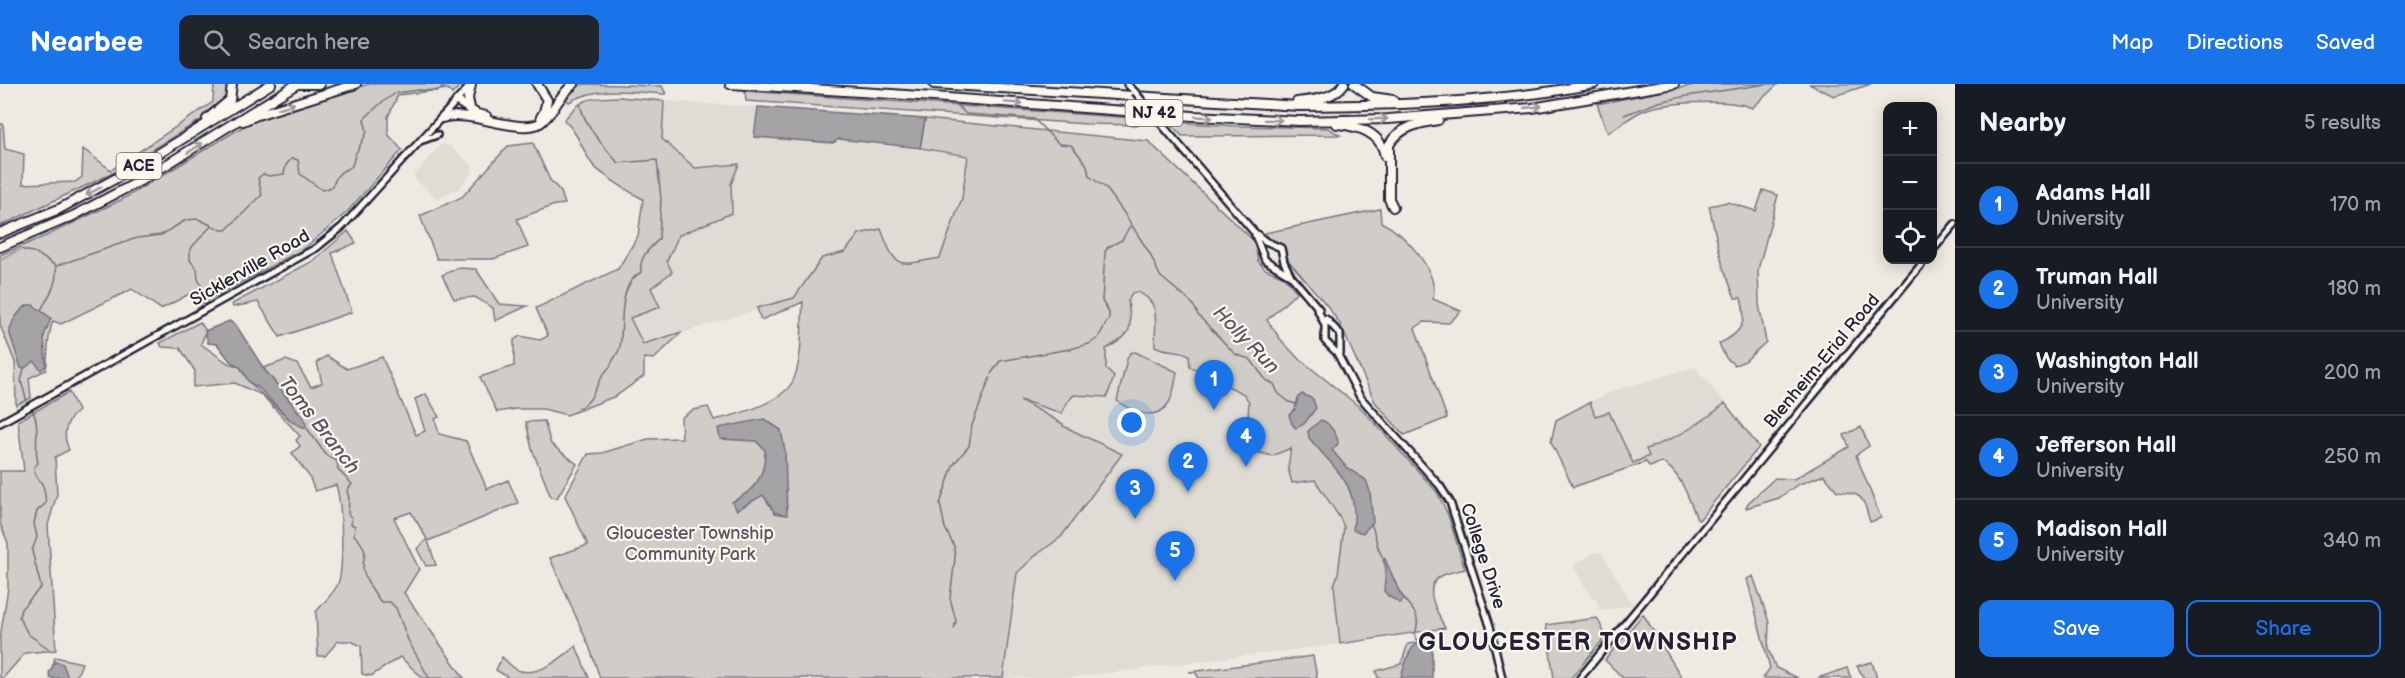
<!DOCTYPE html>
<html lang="en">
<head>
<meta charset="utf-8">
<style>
	:root { --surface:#171b24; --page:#20242c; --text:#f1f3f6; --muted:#9ea1a6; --line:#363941; --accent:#1a73e8 }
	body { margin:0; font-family:"Balsamiq Sans",sans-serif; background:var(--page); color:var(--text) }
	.controls { position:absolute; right:18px; top:18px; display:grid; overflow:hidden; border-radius:12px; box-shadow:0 3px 15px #0003 }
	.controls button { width:54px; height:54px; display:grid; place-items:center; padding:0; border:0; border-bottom:2px solid var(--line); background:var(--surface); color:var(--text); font:30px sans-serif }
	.you { position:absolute; left:1132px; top:339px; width:21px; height:21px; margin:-15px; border:4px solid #fff; border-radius:50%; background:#1a73e8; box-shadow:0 0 0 9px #1a73e833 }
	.badge { display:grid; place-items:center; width:39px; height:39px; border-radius:50%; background:var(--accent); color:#fff; font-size:20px; font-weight:700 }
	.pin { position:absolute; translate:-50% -50px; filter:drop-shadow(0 2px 3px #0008) }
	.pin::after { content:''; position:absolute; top:32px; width:21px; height:18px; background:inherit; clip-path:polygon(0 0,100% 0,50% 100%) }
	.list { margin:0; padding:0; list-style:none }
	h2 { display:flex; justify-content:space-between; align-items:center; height:78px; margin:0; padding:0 24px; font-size:26px }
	h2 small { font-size:20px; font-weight:400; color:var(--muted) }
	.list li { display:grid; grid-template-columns:39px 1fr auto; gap:18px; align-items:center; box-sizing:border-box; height:84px; padding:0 24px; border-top:2px solid var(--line) }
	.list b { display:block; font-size:22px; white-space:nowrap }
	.list p { margin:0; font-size:20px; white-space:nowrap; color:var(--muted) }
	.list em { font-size:20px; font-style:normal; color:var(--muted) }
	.actions { display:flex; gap:12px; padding:18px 24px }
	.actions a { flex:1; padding:14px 0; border:2px solid var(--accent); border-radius:12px; text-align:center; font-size:21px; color:var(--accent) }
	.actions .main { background:var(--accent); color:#fff }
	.icon { flex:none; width:33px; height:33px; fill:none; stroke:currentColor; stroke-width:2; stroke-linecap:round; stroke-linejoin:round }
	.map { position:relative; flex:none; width:1955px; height:594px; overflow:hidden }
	header { display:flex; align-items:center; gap:36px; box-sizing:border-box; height:84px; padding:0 30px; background:var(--accent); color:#fff }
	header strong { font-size:28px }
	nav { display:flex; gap:33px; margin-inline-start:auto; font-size:21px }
	.search { width:420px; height:54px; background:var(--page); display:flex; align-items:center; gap:15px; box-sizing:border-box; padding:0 21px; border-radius:12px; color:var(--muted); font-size:22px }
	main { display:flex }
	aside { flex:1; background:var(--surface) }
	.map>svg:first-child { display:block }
	.built { fill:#dfdbd5 }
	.green { fill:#d0cdc9; stroke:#797882; stroke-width:1.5 }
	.water { fill:#a6a3a7; stroke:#716f7c; stroke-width:1.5 }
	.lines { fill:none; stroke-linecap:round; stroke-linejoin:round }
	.stream { stroke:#716f7c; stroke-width:1.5 }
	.canal { stroke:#a6a3a7; stroke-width:3 }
	.secondary-casing { stroke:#22223b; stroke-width:10 }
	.highway-casing { stroke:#22223b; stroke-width:12 }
	.secondary { stroke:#fbf7ec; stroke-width:5 }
	.highway { stroke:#fbf7ec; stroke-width:8 }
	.secondary-bridge-casing { stroke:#22223b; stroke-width:10; stroke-linecap:butt }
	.secondary-bridge { stroke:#fbf7ec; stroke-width:5 }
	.oneway { stroke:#99979c }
	.labels { text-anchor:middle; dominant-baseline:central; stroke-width:4.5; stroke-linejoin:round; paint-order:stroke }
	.shield { fill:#fbf7ec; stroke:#636270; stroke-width:1.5 }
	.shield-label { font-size:16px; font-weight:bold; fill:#22223b }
	.street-label { font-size:18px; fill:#22223b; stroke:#fbf7ec }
	.park-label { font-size:18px; fill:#565566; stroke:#fbf7ec }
	.water-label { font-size:20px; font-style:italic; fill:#575666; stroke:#fbf7ec }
	.district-label { font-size:24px; font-weight:bold; letter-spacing:1.5px; fill:#22223b; stroke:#fbf7ec }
</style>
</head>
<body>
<header>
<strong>Nearbee</strong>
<div class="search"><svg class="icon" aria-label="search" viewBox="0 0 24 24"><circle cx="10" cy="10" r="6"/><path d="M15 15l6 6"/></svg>Search here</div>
<nav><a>Map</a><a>Directions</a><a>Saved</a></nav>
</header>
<main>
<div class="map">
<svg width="1955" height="594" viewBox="0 0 1955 594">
	<rect width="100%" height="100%" fill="#eeeae2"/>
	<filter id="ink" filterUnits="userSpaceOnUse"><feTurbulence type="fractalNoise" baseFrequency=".0167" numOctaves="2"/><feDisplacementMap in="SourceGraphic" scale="12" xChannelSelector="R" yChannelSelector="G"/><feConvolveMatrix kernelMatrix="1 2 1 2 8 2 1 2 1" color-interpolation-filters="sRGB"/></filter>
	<g filter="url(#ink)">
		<path class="built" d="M664,17L757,23L755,53L833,59L839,55L968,72L962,114L940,174L902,180L895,177L881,145L859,150L845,168L822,174L793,214L643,261L630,234L660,223L651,204L679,151L732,129L731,100L739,81L695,84L662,55Z
			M441,60L450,62L472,82V88L459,105L451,107L438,116L413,93Z
			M1137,208L1152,217L1156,229L1154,246L1176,267L1182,266L1189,271L1190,283L1244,310L1292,363L1288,384L1299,397L1315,396L1340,434L1344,447L1338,490L1334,501L1340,560L1067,594H1003L1016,314L1068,317L1074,311H1085L1106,285V265L1121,257L1129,212Z
			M1695,283L1725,319L1701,340L1681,348L1676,354L1646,365L1649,372L1633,379L1609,328L1595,332L1590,318L1613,307Z
			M1597,468L1602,469L1633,521L1600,527L1598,519L1586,505L1574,483L1575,480Z"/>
		<path class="green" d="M214,0H228L229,19L115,88L0,142V40H3L5,65L24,70L23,100L75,98L82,93L83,65L111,86L213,18Z
			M369,0H461L452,10L448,5L398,11L388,33V50L402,66L347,128L305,164L197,222L191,209L161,225L132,205L61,240L53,237C46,256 49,266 46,286L29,294L31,314L16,321L15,278L0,241V171L48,151L123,115L259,33Z
			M583,0L662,2L666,10C632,8 599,1 569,18L565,15L573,5Z
			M1700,0H1778L1752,24C1733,14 1659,18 1640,28C1629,34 1618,42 1608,49L1597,20Z
			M1809,0H1871L1834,12Z
			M745,7L1148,35L1138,41L1087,40L746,17Z
			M619,13L664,17L662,55L695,84L739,80L731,100L732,129L679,151L667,177L672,188L651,204L660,223L630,234L643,260L682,248L654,275L644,274V292L616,312L567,331L543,325H516L497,328L480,293L514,282V256L520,252L540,256L548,252L536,224L618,185L638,152L643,115C631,109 599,89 592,80C582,65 578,49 564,36C583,12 590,14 619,13Z
			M925,35L1148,57L1254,157L1258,177L1265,185L1284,193L1297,208L1267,236L1281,256L1296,272L1362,325L1437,408L1448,431L1465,485C1458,487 1448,488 1441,492C1421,503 1438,529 1445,544L1340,560L1334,501L1338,490L1344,443L1340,434L1315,396L1292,399L1288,384L1291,364L1272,372L1250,366L1256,341L1248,332L1249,318L1244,310L1190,283L1189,271C1178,264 1168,269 1155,262C1154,240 1163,218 1137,208L1132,209L1128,217C1131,245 1135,249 1106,265V285L1114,293L1107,313L1074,311L1068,317L1062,329L1020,316L1063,340V342L1122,370L1061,453L1035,472L1017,489L1003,594H600L589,562L550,474L588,461L565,412L588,370L602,369L648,355L682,354L681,334L693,326L708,323L714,336C736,331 782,319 793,297C803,275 801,242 803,218L761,236L757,224L794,214L822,174L845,168L859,150L881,145C897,188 897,181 940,174L962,114L968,72L920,64Z
			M1169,38L1238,42L1328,44L1340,51L1182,52Z
			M533,59L550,96L561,108L565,120L555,121L517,135L528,163L493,175H437L420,132L462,113L508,62Z
			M1763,106L1778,111L1758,186L1759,220L1766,258L1745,277L1735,281L1726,274L1719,260C1742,248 1748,239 1741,214H1735L1723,183L1709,122L1727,118L1756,127Z
			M1380,125L1381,138C1405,150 1439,186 1433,215L1461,227L1449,239L1424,238L1415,244L1447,334L1404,351L1375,318L1340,240L1329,224L1265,149Z
			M348,147L356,159L332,169L352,228L280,253L258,218L233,223L232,220L313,177Z
			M458,184L476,185L499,220L527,222L495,237L493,224L475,213L454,215L442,191Z
			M200,238L206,247L201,260L228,279L240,283L249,298L292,338L304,334L263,284L286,276L297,280L311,303L322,299L317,278L327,272L347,285L382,273L416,351L425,347L415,315L426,310L439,333L435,335L439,350L466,357L487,405L508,396L518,419L428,457L436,481L426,482L417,465L427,455L411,428L394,434L419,485L404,509L464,594H423L400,573L371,592L362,590L361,562L351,557H338L325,572H318L316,528C322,520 332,511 337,502C345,486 342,419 336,401L315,407L309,392L292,369L300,362L296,356L300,352L262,311L235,299L193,303L195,287L180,264L162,263L160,259Z
			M1135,268L1177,288C1175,297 1174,312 1168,320C1155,339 1131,327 1117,317L1127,275L1130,269Z
			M69,308L78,327C65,337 62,351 69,366L55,373L57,410L48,441L56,566L25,569L3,594H0V554L8,504V459L0,439V387H24L18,337Z
			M1590,318L1595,332L1609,328L1633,379L1649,372L1646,365C1676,354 1700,341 1725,319L1759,363L1699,436L1697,435C1689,416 1681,387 1661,378L1650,383L1646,378L1573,403L1551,358L1556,336Z
			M544,337L551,360L577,380L557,414L551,413L532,365L526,338Z
			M1861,343L1869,362L1856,371L1881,434L1870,438C1863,414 1864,409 1837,407L1824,391L1797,401L1779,414L1746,424L1748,419L1775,394L1794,395L1849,363L1844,351Z
			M1753,492L1769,538L1768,565L1776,584L1798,594H1763L1770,584L1747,495Z
			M1643,530L1682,594H1623L1605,576Z
			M1597,534L1606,552L1571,594H1554L1546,541Z
			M1423,558L1401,594H1378L1376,587L1401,580L1408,560Z
			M576,562L589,594H509L496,586L502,573C507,577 511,583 517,586C538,594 561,574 576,562Z
			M1313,572L1317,594H1199L1195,588H1189Z
			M55,573L82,579L76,594H50Z
			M1872,578L1877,594H1864L1857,582Z
			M1847,584L1851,594H1818Z"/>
		<path class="water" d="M758,23L925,35L920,64L839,55L833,59L754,53Z
			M28,221H33L51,234L44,252L46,282L41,286L34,277L25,284H21L10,250C9,240 19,226 28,221Z
			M229,237L236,241L264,285L302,332L306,340L305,344L292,338L259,304L249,298L241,284L230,277L217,260L208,259L205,247Z
			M1302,310L1313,315L1316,324L1304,340L1296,344L1292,340L1289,331L1295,325L1298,314Z
			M764,335L781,346L785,367L787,431L775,429L763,411L737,426L732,418C756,406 765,392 765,366L756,357L720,355L718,344Z
			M1321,336C1329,338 1338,351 1338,360L1332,366L1347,384L1366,396L1370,408L1373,438L1363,449L1353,446C1360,401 1335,385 1309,354L1308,347Z
			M1385,475L1400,509L1405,515L1400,519L1388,512L1384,507L1386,484L1383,476Z
			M1426,556L1432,563V594H1401C1405,580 1409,558 1426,556Z
			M57,578L63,580L68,594H50L49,589L54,579Z"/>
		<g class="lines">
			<path class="stream" d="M957,21L966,30L1034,35L1059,60L1071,61L1087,81L1089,92L1106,104L1124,129L1150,170L1160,192L1193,220L1198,231L1233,268L1237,271L1250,275L1266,296L1274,300L1278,309L1289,318L1296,320
				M1624,31L1659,18L1687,12L1767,0
				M20,165L36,169L56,182
				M56,182L137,154L161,151L186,136L198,135L222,146H226L262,111L258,94L263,90L269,92L284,90L286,81L292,74L298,76L300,90L322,106C337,103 332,98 339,90C342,86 349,85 352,82L355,71L367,48L364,35L381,19L396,9L419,6L437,7L449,0
				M41,226C49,212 58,199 56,183
				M200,226L203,206L198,195L197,185L190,176V168L192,163L211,142
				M24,285L21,297L28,321
				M991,290L1000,277L1070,265L1089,260L1098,254L1109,234V229L1102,217L1105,168L1108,163L1122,156L1130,142
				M31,324C42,341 33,361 38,379L34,383C35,395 40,394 43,402C45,407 45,414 46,419L37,427L34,439L37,453L32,467L41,503L21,525L19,533L28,550L49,565
				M578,324C596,318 596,294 610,283C612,275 619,270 620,262C624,238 617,202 641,188C639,173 649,165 659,155L661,115L657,76L618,79C603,61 585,43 580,20
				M306,343L327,372L337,377L338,386L352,400L347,407L349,414L348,430L352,434L351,440L355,442L354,451C374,470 359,474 364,489C367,499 375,510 381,518H390L396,524L408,556L429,594
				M1371,440C1377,452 1376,467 1385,476
				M1404,515C1415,528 1421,533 1415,550L1418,558
				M954,544L956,537L950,514L955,474L954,462L945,444L940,420L953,381L969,362L972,341L990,294"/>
			<path class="canal" d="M0,176L20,165"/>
			<g class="secondary-casing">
				<path id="secondary" d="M1127,0L1135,8
					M1157,35L1253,147L1265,157L1281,164L1284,178L1291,192L1319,225
					M423,56L437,51
					M1255,151L1265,176L1290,191
					M1932,167L1955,140
					M1317,224L1325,241V257L1337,269L1360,313L1440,402L1450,418L1490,542L1502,594
					M1326,235L1340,250V270
					M0,339L316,164L342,143L469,3
					M1580,594L1925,176"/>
			</g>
			<g class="highway-casing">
				<path id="highway" d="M298,0H320
					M537,0L547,16L544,28L541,33
					M730,0L892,10L1193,32L1300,37L1388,35L1532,24L1674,0
					M934,0L1299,22C1397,21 1498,19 1594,0
					M1354,0L1372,13L1393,16
					M457,17L477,30L486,32
					M1297,18C1314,16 1333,15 1344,0
					M470,24L468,14L471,1
					M442,34C469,25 519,51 540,39C554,29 559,10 574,0
					M207,35L230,16L232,0
					M243,37L257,31L356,0
					M1337,40C1358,42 1381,48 1385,72
					M1393,123L1389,115V61C1399,43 1419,39 1438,36
					M0,149L59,125L137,83L271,0
					M0,163L73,132L140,97L297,0"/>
			</g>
			<use href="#secondary" class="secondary"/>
			<use href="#highway" class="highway"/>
			<g class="secondary-bridge-casing">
				<path id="secondary-bridge" d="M1135,8L1157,35"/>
			</g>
			<use href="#secondary-bridge" class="secondary-bridge"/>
		</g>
		<defs><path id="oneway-shaft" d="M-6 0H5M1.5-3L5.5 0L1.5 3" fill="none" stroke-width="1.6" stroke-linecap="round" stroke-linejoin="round" transform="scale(1.5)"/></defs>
		<g class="oneway">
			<use href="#oneway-shaft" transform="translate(1014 19) rotate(4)"/>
			<use href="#oneway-shaft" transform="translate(286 22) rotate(-17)"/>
			<use href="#oneway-shaft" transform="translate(1533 23) rotate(-6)"/>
			<use href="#oneway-shaft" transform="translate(1204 33) rotate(3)"/>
			<use href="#oneway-shaft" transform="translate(1379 35) rotate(-2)"/>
			<use href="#oneway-shaft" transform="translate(1273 36) rotate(1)"/>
			<use href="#oneway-shaft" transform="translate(195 64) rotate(-33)"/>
			<use href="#oneway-shaft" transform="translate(94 107) rotate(152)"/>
		</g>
	</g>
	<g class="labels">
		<g class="shield">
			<rect x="1125.5" y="16" width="57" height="26" rx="4.5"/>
			<rect x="116.5" y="69" width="45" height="26" rx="4.5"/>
		</g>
		<g class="shield-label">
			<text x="1154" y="29">NJ 42</text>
			<text x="139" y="82">ACE</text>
		</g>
		<g class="street-label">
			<text transform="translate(250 184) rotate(-30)">Sicklerville Road</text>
			<text transform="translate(1822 277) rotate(-50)">Blenheim-Erial Road</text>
			<text transform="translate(1483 472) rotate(72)">College Drive</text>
		</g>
		<g class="park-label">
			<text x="690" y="449">Gloucester Township<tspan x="690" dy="21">Community Park</tspan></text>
		</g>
		<g class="water-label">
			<text transform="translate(1246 256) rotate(46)">Holly Run</text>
			<text transform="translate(319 341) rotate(52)">Toms Branch</text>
		</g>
		<g class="district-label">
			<text x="1578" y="558">GLOUCESTER TOWNSHIP</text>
		</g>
	</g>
</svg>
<div class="controls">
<button>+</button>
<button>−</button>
<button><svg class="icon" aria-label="locate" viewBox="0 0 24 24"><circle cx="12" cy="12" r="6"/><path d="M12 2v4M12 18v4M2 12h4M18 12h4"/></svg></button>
</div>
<div class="you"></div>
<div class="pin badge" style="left:1214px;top:326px">1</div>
<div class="pin badge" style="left:1188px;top:408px">2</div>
<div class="pin badge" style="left:1135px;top:435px">3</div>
<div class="pin badge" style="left:1246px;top:383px">4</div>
<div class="pin badge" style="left:1175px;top:497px">5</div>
</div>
<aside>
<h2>Nearby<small>5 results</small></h2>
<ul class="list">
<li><span class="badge">1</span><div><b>Adams Hall</b><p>University</p></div><em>170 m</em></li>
<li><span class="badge">2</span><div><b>Truman Hall</b><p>University</p></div><em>180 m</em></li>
<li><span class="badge">3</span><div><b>Washington Hall</b><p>University</p></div><em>200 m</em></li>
<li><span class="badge">4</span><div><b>Jefferson Hall</b><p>University</p></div><em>250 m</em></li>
<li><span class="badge">5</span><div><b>Madison Hall</b><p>University</p></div><em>340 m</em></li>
</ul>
<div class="actions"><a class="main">Save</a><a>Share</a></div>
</aside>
</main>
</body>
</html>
